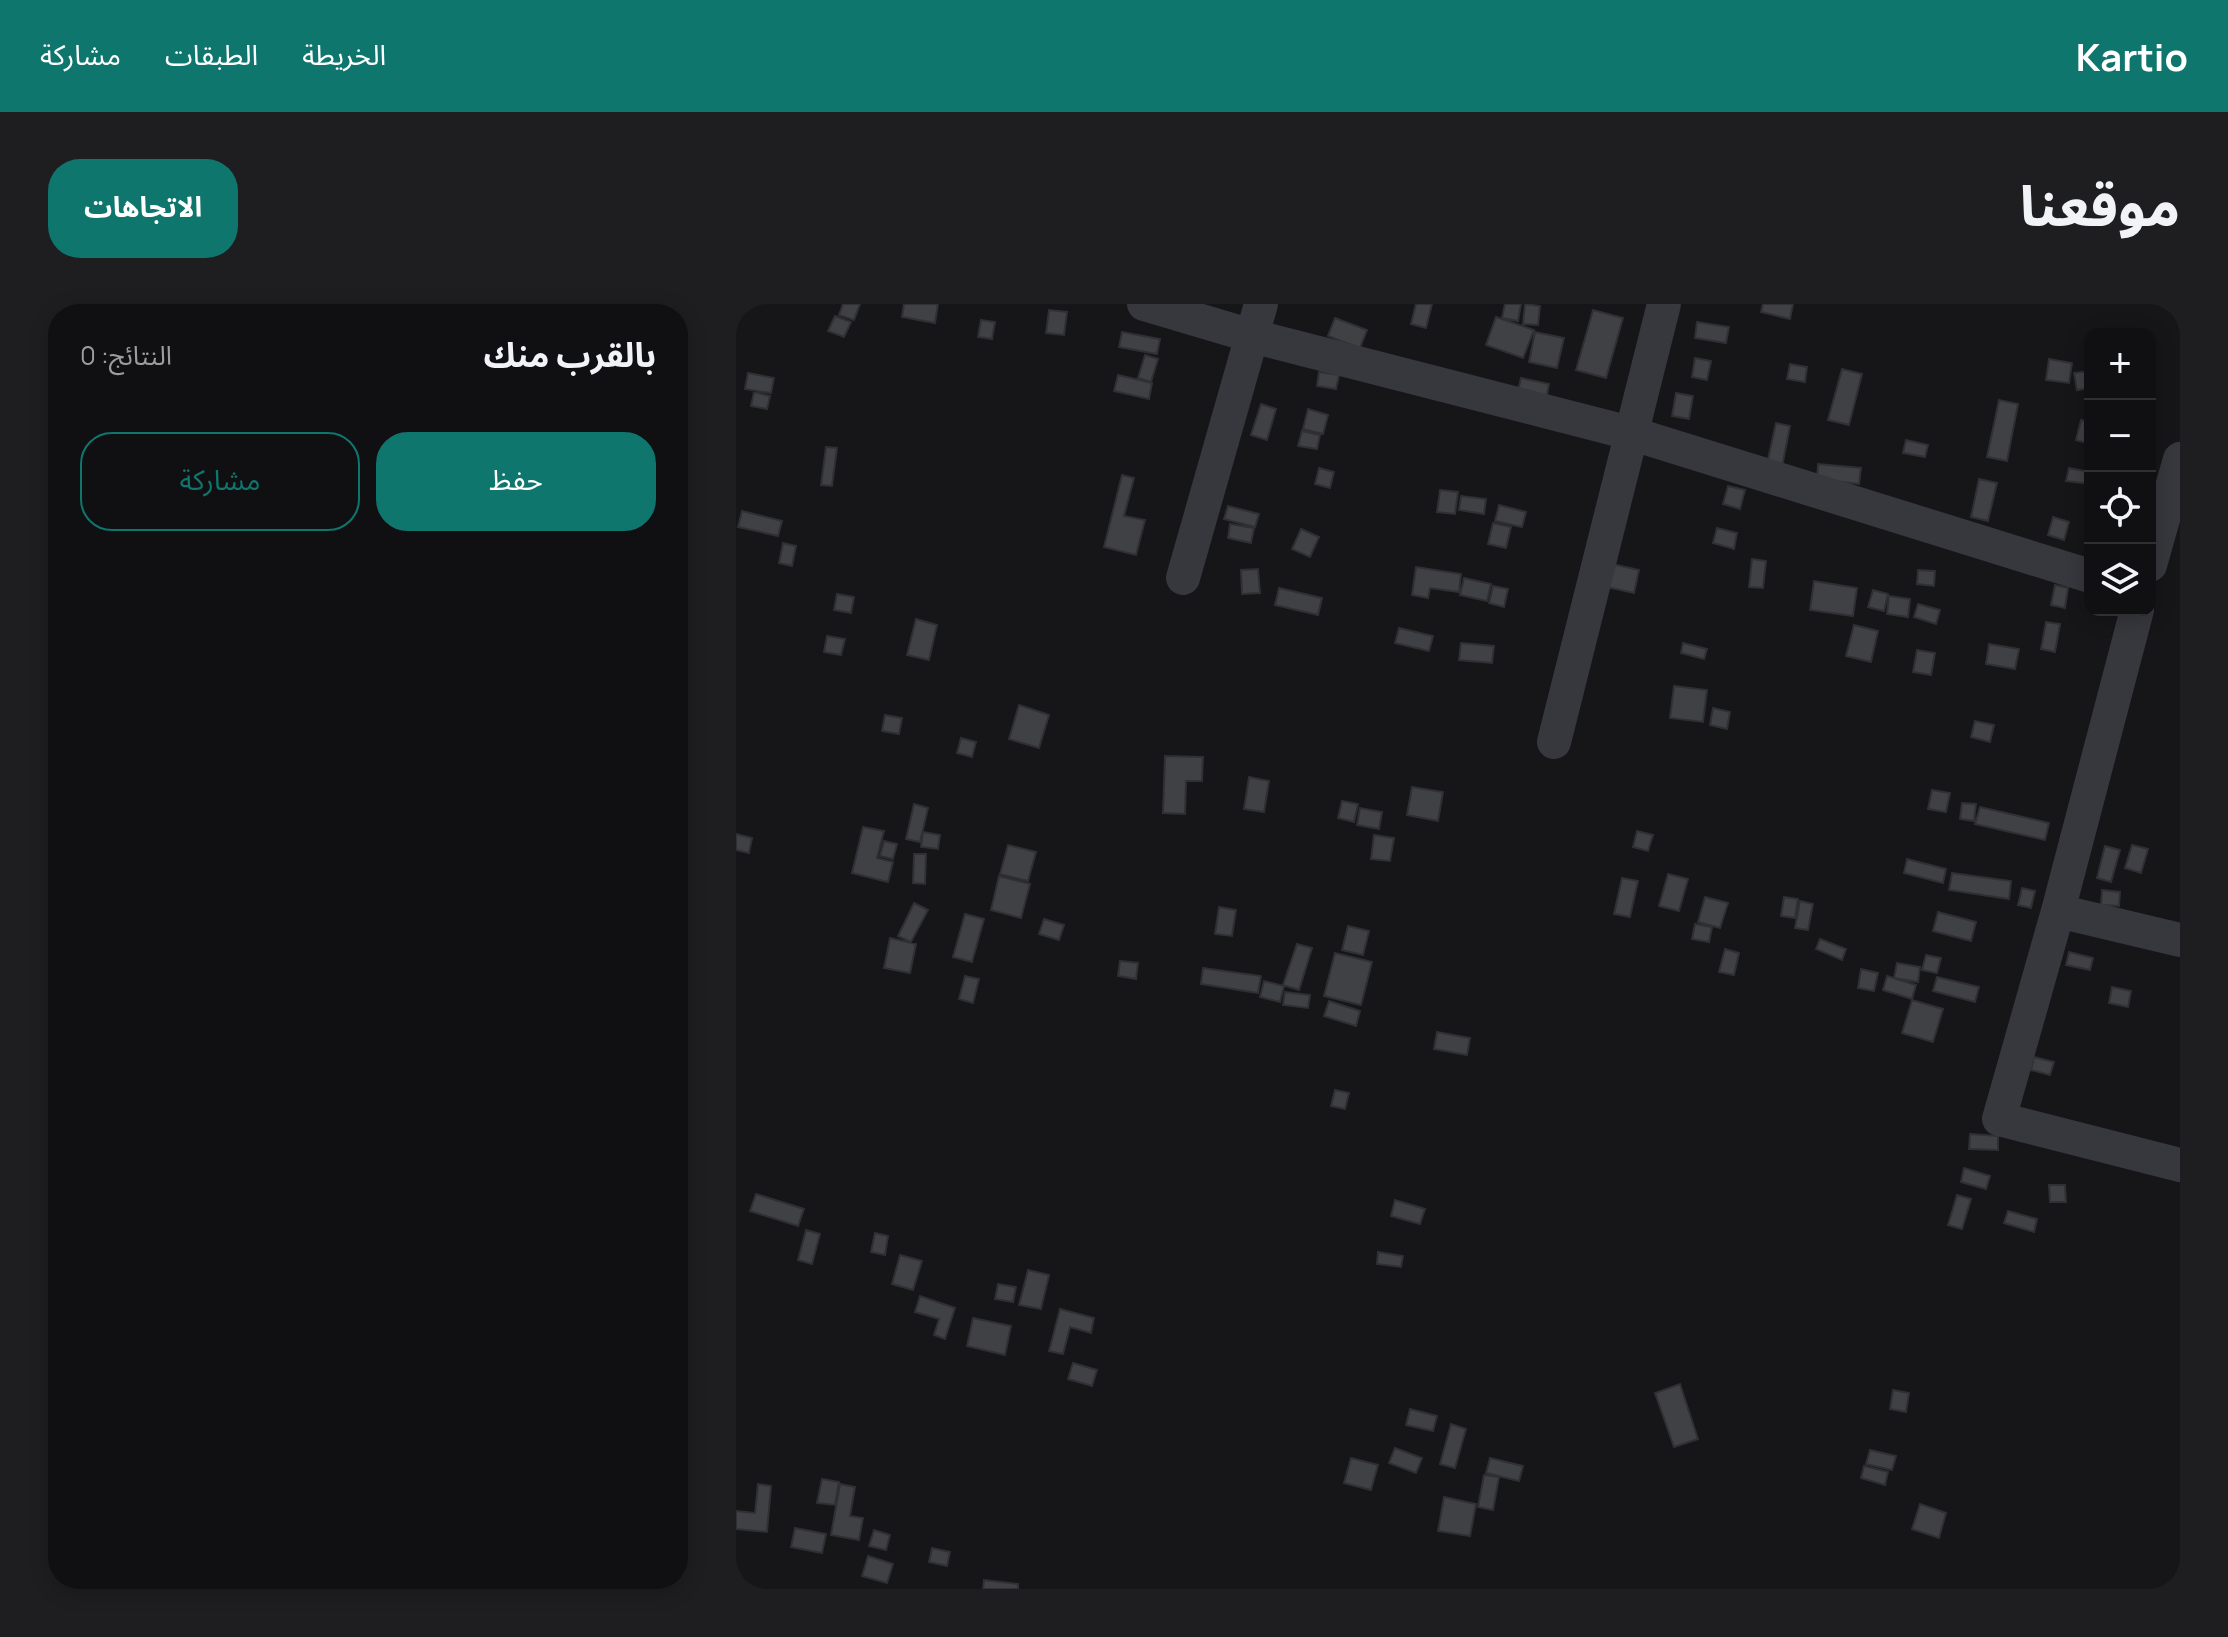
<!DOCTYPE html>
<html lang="ar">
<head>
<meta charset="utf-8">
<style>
	:root { --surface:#101012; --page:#1e1e20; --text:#f1f3f6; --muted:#9c9d9f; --line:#303032; --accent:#0f766e }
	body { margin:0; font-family:Manrope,"Noto Sans Arabic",sans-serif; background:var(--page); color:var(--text); direction:rtl }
	.controls { position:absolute; right:24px; top:24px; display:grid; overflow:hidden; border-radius:16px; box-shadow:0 4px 20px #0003 }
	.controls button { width:72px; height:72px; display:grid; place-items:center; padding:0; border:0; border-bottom:2px solid var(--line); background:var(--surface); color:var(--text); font:40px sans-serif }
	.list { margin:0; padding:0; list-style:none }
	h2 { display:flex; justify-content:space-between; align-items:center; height:104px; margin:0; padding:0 32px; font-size:34px }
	h2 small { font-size:26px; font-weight:400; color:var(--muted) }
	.actions { display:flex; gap:16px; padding:24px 32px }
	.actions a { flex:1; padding:18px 0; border:2px solid var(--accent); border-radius:32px; text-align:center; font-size:28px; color:var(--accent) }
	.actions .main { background:var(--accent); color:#fff }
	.icon { flex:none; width:44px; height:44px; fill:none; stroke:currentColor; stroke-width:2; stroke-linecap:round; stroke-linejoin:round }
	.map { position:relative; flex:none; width:1444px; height:1285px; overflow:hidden; direction:ltr; border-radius:32px }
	header { display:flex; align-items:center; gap:48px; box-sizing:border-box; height:112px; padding:0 40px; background:var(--accent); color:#fff }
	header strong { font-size:38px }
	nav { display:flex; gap:44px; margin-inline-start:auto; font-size:28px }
	.intro { display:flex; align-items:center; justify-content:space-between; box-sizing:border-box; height:192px; padding:0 48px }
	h1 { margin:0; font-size:56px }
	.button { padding:20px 36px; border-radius:32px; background:var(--accent); color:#fff; font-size:28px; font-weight:700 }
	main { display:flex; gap:48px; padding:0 48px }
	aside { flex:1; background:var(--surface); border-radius:32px; box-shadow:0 4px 20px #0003 }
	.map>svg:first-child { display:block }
	.building { fill:#404145; stroke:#303034; stroke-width:2 }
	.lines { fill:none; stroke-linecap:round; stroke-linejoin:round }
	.minor { stroke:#37383d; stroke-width:34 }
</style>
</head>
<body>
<header>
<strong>Kartio</strong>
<nav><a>الخريطة</a><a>الطبقات</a><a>مشاركة</a></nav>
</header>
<div class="intro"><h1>موقعنا</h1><a class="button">الاتجاهات</a></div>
<main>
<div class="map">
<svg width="1444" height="1285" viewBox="0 0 1444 1285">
	<rect width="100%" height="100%" fill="#161618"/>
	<path class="building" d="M107,0H124L118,16L103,11Z
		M168,0H202L199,19L166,13Z
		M680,0H696L690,24L675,20Z
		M769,0H785L782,17L766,14Z
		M789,0L804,2L802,21L787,20Z
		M1027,0H1057L1054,15L1025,8Z
		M313,6L331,8L328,31L310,29Z
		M857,6L887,14L870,74L840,66Z
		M99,12L115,18L108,33L92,27Z
		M760,13L798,26L787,54L750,41Z
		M599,14L631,26L624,44L592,32Z
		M245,16L259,18L256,35L242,33Z
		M961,18L993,23L990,39L959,34Z
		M386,28L424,35L421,50L383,43Z
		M799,28L828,34L821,64L793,58Z
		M409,51L422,55L415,78L402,74Z
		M959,54L975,57L971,76L956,73Z
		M1313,55L1336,59L1333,79L1310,76Z
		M1054,60L1071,63L1069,78L1051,75Z
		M1106,65L1126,70L1113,121L1092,116Z
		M1354,67V84L1341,86L1338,69Z
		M583,68L603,71L600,85L581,82Z
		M12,69L38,74L35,89L9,85Z
		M382,71L416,79L413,95L378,87Z
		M785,74L813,80L810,96L781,91Z
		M18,88L34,92L31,105L15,102Z
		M940,89L957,92L953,115L936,112Z
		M1263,96L1282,100L1271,157L1251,153Z
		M525,100L540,105L531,136L515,131Z
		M572,105L592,111L587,130L567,125Z
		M1345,116L1354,118V140L1340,136Z
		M1040,119L1054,122L1046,163L1031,160Z
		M566,127L584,131L581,145L562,142Z
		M1170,136L1192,141L1189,153L1167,149Z
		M90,143L101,144L96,182L85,181Z
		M1082,160L1125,164L1123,180L1081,175Z
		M583,164L598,168L594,184L579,180Z
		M1333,164L1354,168V180L1330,177Z
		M386,171L398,174L388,212L409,216L400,251L368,243Z
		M1243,175L1261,179L1252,217L1235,213Z
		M992,182L1009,186L1004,205L987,200Z
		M704,186L722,188L719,210L701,208Z
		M725,192L750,195L748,210L723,206Z
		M763,201L790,208L786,223L759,217Z
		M492,202L523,210L519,223L488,215Z
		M6,207L46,217L42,232L2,223Z
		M1317,213L1333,218L1328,236L1312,231Z
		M757,219L775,223L770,244L752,240Z
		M494,220L518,224L515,239L492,234Z
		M981,224L1001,229L998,245L977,239Z
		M565,225L583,233L574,253L556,245Z
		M47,239L60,242L56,262L43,259Z
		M1016,255L1030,257L1027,284L1013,283Z
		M876,260L903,266L898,289L871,283Z
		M680,263L725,270L723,288L694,284L692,294L676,291Z
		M522,265L524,289L506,290L505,266Z
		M1182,266L1199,267L1198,282L1181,280Z
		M728,274L755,280L751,297L724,291Z
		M1078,277L1121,284L1117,312L1074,306Z
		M1319,281L1332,284L1329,304L1315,301Z
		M757,282L772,285L768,303L753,299Z
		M543,284L586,294L582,311L539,301Z
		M1137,286L1152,290L1148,307L1132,303Z
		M101,290L118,293L115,309L98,306Z
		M1153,292L1174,295L1172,313L1151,310Z
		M1182,300L1204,306L1200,320L1178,313Z
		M180,315L201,321L193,356L171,351Z
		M1310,318L1324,320L1319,348L1305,345Z
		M1118,321L1142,327L1135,358L1110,352Z
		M663,324L697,332L693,347L659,339Z
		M91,332L109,335L105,351L88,348Z
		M725,339L758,342L756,359L723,356Z
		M947,339L971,345L968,355L945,349Z
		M1253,340L1283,345L1279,365L1250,360Z
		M1181,346L1199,349L1195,371L1177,368Z
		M938,382L971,386L967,418L934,414Z
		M283,401L313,411L303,444L273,435Z
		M977,404L994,408L991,425L974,421Z
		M149,411L166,414L163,430L146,427Z
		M1239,417L1258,421L1254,438L1235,433Z
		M225,434L240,438L236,453L221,449Z
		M429,452L467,453L466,477H450L449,510L427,509Z
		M513,473L533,477L528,508L508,505Z
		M676,483L707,488L702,517L671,511Z
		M1196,486L1214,489L1210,508L1192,505Z
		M606,497L622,500L618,518L602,514Z
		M1226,499L1240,500L1238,517L1224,515Z
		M178,500L192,504L184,538L170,535Z
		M1244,503L1313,519L1309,536L1239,520Z
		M624,504L646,508L643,525L621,521Z
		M127,523L148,527L141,554L157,558L152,578L116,569Z
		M901,527L917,531L912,547L897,543Z
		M187,528L204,531L202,545L185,543Z
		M0,530L16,534L13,549L0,546Z
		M638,531L658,534L654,557L635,555Z
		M148,537L161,540L157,555L144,552Z
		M272,541L300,548L292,577L264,570Z
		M1396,541L1412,545L1405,569L1389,564Z
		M1369,542L1384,546L1375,578L1361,574Z
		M178,550H190L189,580L177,579Z
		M1171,555L1210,565L1207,579L1168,569Z
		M1216,569L1275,577L1273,595L1213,586Z
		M932,570L952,575L943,607L923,602Z
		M263,572L294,580L285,614L255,606Z
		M886,574L902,577L894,613L878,610Z
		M1286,584L1299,587L1295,604L1282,601Z
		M1366,586L1384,588L1383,602L1365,601Z
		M969,593L992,599L984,624L962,618Z
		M1048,593L1062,595L1059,614L1045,612Z
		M1064,597L1077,600L1072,626L1059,624Z
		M178,599L192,606L175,638L162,632Z
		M483,603L500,606L496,632L479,630Z
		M1202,608L1240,618L1235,637L1197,627Z
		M229,610L248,615L236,658L217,653Z
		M308,615L328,621L323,636L303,630Z
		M959,620L976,623L973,638L956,635Z
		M612,622L633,627L627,651L606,646Z
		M154,634L180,640L174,669L148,664Z
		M1084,635L1110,645L1106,656L1080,645Z
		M561,640L576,644L563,686L547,681Z
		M989,645L1003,649L998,671L983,668Z
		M1333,648L1357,654L1354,666L1330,661Z
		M599,649L636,658L625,701L588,692Z
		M1190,651L1205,654L1201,669L1186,666Z
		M384,657L402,659L400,675L382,672Z
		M1161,659L1184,663L1182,678L1158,674Z
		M467,664L525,672L522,689L465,680Z
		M1125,665L1142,669L1138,687L1122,684Z
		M229,672L243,675L237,699L223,695Z
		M1151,672L1180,681L1176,695L1147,686Z
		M1201,673L1243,683L1239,698L1197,687Z
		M528,677L548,682L544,698L524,693Z
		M1376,683L1395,687L1392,703L1373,699Z
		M549,688L574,691L572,704L547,701Z
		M1176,696L1207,705L1197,738L1166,729Z
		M593,697L624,707L620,722L588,712Z
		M701,728L734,734L731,751L698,745Z
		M1298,753L1318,758L1314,771L1295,766Z
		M599,786L613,789L609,805L595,802Z
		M1234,830L1262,832V846L1233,845Z
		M1228,864L1254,872L1250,885L1225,878Z
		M1313,881H1329L1330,898H1314Z
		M20,890L68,905L62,922L14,907Z
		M1221,891L1235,895L1226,925L1212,921Z
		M659,896L689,905L684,920L655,912Z
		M1272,907L1301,915L1298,928L1268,919Z
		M70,926L84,930L76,960L62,956Z
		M139,929L152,932L149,951L135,948Z
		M642,948L667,952L665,963L641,960Z
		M164,951L186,957L177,986L156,980Z
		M292,966L313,971L305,1005L283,1001Z
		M262,980L280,983L277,998L259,995Z
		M184,992L219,1004L209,1035L198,1031L203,1015L179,1008Z
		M324,1005L358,1014L355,1029L334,1023L327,1050L313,1047Z
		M237,1014L275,1022L269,1051L231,1042Z
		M337,1059L361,1066L356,1082L332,1075Z
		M944,1080L962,1135L938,1143L919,1089Z
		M1157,1086L1173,1089L1170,1108L1154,1105Z
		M674,1105L701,1112L697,1127L670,1121Z
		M715,1120L730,1125L719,1164L704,1160Z
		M659,1144L686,1154L680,1169L653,1159Z
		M1134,1146L1160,1152L1156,1166L1130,1160Z
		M615,1154L642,1161L635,1186L608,1179Z
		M754,1154L787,1162L783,1177L750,1169Z
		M1128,1162L1152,1168L1149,1181L1125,1174Z
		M748,1171L763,1173L757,1206L742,1203Z
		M86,1175L103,1178L99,1201L81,1199Z
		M22,1180L35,1182L31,1228L0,1225V1207L19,1209Z
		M104,1180L119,1183L114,1212L127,1214L123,1236L95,1231Z
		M708,1193L740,1200L734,1232L702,1227Z
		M1184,1200L1210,1209L1203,1234L1176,1225Z
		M59,1224L90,1230L86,1249L55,1243Z
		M138,1226L154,1231L150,1246L133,1242Z
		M196,1244L214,1248L211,1262L193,1258Z
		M132,1252L157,1260L151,1279L126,1272Z
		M248,1276L282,1280V1285H247Z"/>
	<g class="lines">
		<path class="minor" d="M408,0L516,32L894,129L1354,272
			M1414,261L1444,155
			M447,274L525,0
			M1401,306L1322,607L1263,815L1444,861
			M818,438L928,0
			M1322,607L1444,636"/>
	</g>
</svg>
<div class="controls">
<button>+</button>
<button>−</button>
<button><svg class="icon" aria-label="locate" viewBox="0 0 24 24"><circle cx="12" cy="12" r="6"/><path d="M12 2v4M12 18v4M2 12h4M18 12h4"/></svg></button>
<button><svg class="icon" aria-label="layers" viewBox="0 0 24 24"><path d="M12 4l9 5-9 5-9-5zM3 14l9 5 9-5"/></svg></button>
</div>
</div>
<aside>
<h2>بالقرب منك<small>النتائج: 0</small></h2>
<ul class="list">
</ul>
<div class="actions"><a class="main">حفظ</a><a>مشاركة</a></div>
</aside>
</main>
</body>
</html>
